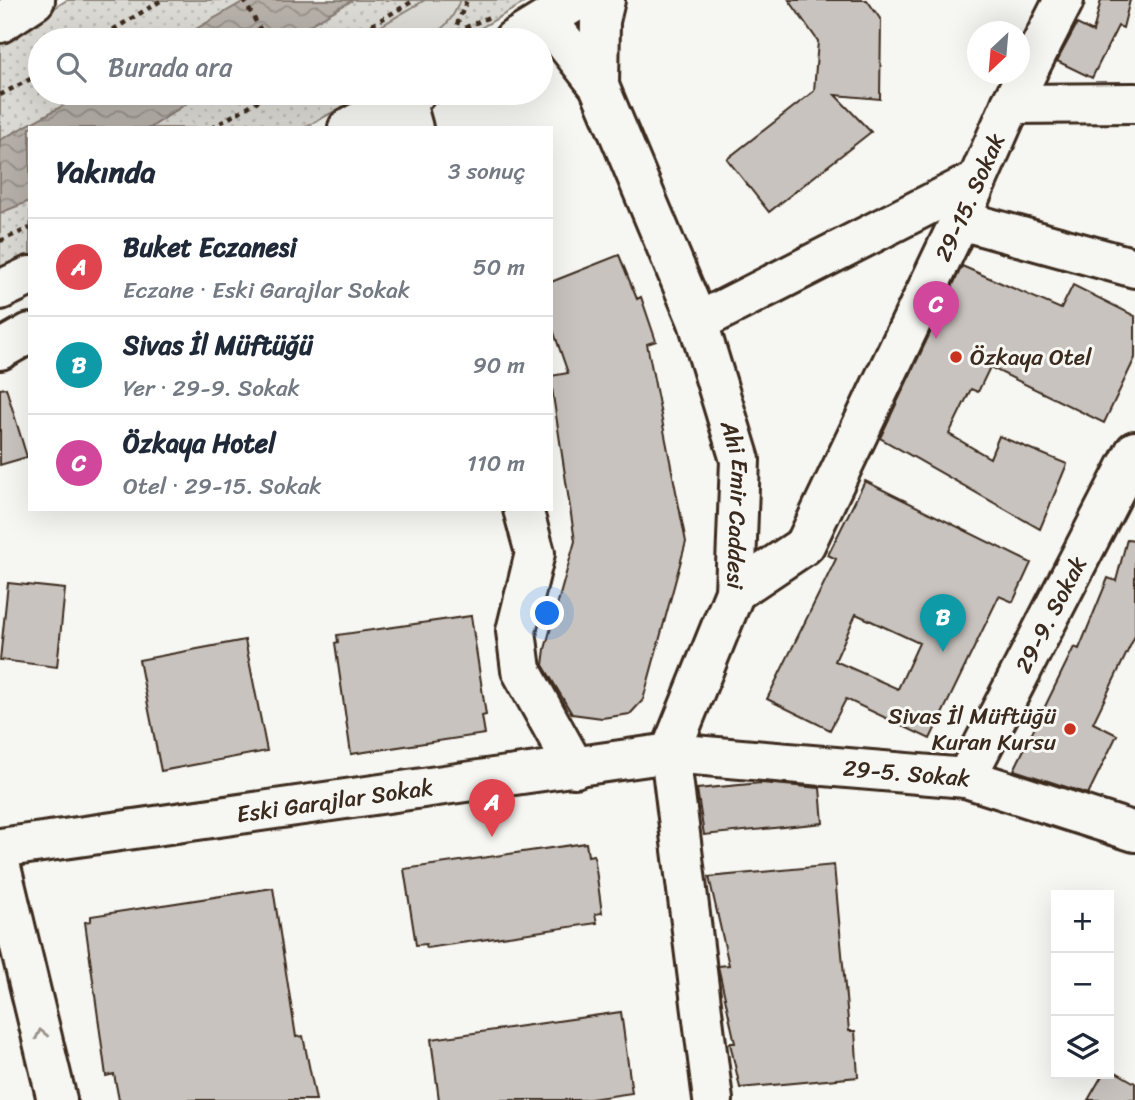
<!DOCTYPE html>
<html lang="tr">
<head>
<meta charset="utf-8">
<style>
	:root { --surface:#fff; --page:#f6f6f7; --text:#1f2937; --muted:#747a83; --line:#e0e1e3; --accent:#b45309 }
	body { margin:0; font-family:Sriracha,sans-serif; background:var(--page); color:var(--text) }
	.controls { position:absolute; right:21px; bottom:21px; display:grid; overflow:hidden; border-radius:0px; box-shadow:0 7px 28px #0002 }
	.controls button { width:63px; height:63px; display:grid; place-items:center; padding:0; border:0; border-bottom:2px solid var(--line); background:var(--surface); color:var(--text); font:35px sans-serif }
	.compass { position:absolute; left:967px; top:21px; width:63px; height:63px; border-radius:50%; background:var(--surface); box-shadow:0 7px 28px #0002; rotate:206deg }
	.you { position:absolute; left:548px; top:614px; width:24px; height:24px; margin:-18px; border:5px solid #fff; border-radius:50%; background:#1a73e8; box-shadow:0 0 0 10px #1a73e833 }
	.badge { display:grid; place-items:center; width:46px; height:46px; border-radius:50%; background:var(--accent); color:#fff; font-size:23px; font-weight:700 }
	.pin { position:absolute; translate:-50% -58px; filter:drop-shadow(0 2px 4px #0008) }
	.pin::after { content:''; position:absolute; top:37px; width:24px; height:21px; background:inherit; clip-path:polygon(0 0,100% 0,50% 100%) }
	.list { margin:0; padding:0; list-style:none }
	h2 { display:flex; justify-content:space-between; align-items:center; height:91px; margin:0; padding:0 28px; font-size:30px }
	h2 small { font-size:23px; font-weight:400; color:var(--muted) }
	.list li { display:grid; grid-template-columns:46px 1fr auto; gap:21px; align-items:center; box-sizing:border-box; height:98px; padding:0 28px; border-top:2px solid var(--line) }
	.list b { display:block; font-size:26px; white-space:nowrap }
	.list p { margin:0; font-size:23px; white-space:nowrap; color:var(--muted) }
	.list em { font-size:23px; font-style:normal; color:var(--muted) }
	.icon { flex:none; width:38px; height:38px; fill:none; stroke:currentColor; stroke-width:2; stroke-linecap:round; stroke-linejoin:round }
	.map { position:relative; flex:none; width:1135px; height:1100px; overflow:hidden }
	.search { position:absolute; background:var(--surface); box-shadow:0 7px 28px #0002; left:28px; top:28px; width:525px; height:77px; display:flex; align-items:center; gap:18px; box-sizing:border-box; padding:0 24px; border-radius:38px; color:var(--muted); font-size:26px }
	.panel { position:absolute; background:var(--surface); box-shadow:0 7px 28px #0002; left:28px; top:126px; width:525px; height:385px; border-radius:0px }
	.map>svg:first-child { display:block }
	.grass { fill:url(#grass-dots); stroke:#8a8278; stroke-width:2 }
	.pitch { fill:#dad9d3; stroke:#8a8278; stroke-width:2 }
	.water { fill:url(#water-waves); stroke:#857a71; stroke-width:2 }
	.building { fill:#c8c3be; stroke:#3b2a1e; stroke-width:2; fill-rule:evenodd }
	.lines { fill:none; stroke-linecap:round; stroke-linejoin:round }
	.minor-casing { stroke:#3b2a1e; stroke-width:44 }
	.major-casing { stroke:#3b2a1e; stroke-width:44 }
	.path { stroke:#3b2a1e; stroke-width:4.5; stroke-dasharray:5 5; stroke-linecap:butt }
	.minor { stroke:#f6f6f2; stroke-width:38 }
	.major { stroke:#f6f6f2; stroke-width:38 }
	.oneway { stroke:#989088 }
	.poi-dot { fill:#c8321e; stroke:#f6f6f2; stroke-width:2.5 }
	.labels { text-anchor:middle; dominant-baseline:central; stroke-width:6; stroke-linejoin:round; paint-order:stroke }
	.street-label { font-size:23px; fill:#3b2a1e; stroke:#f6f6f2 }
	.poi-label { font-size:23px; fill:#3b2a1e; stroke:#f6f6f2; text-anchor:start }
</style>
</head>
<body>
<div class="map">
<svg width="1135" height="1100" viewBox="0 0 1135 1100">
	<defs>
		<pattern id="grass-dots" width="8" height="8" patternUnits="userSpaceOnUse" patternTransform="scale(1.75)"><rect width="8" height="8" fill="#dad9d3"/><path d="M2 2h.1M6 6h.1" fill="none" stroke="#bcbab5" stroke-width="1.8" stroke-linecap="round"/></pattern>
		<pattern id="water-waves" width="16" height="10" patternUnits="userSpaceOnUse" patternTransform="scale(1.75)"><rect width="16" height="10" fill="#b6b0a9"/><path d="M0 5q4-4 8 0t8 0" fill="none" stroke="#958f89"/></pattern>
	</defs>
	<rect width="100%" height="100%" fill="#f6f6f2"/>
	<filter id="ink" filterUnits="userSpaceOnUse"><feTurbulence type="fractalNoise" baseFrequency=".0143" numOctaves="2"/><feDisplacementMap in="SourceGraphic" scale="14" xChannelSelector="R" yChannelSelector="G"/><feConvolveMatrix kernelMatrix="1 2 1 2 8 2 1 2 1" color-interpolation-filters="sRGB"/></filter>
	<g filter="url(#ink)">
		<path class="grass" d="M67,0H529L460,40H40V93H368L304,128H30V266L0,280V43Z"/>
		<path class="pitch" d="M425,0H460C445,42 412,47 376,29Z"/>
		<path class="water" d="M246,0H353L283,40H177Z
			M86,93H202L150,128H30V201L0,213V140Z"/>
		<path class="building" d="M789,0H867L881,20L880,99L835,95L871,132L769,212L727,159L814,91L818,41Z
			M1101,0H1130L1123,28L1118,26L1092,78L1057,61L1077,24L1093,32Z
			M619,255L637,299L641,297L656,341L647,344L686,542L643,700L630,714L602,718L572,714L543,665L545,649L575,541L551,382V376L568,373L551,324V282Z
			M962,266L1061,309L1073,285L1135,316V358L1104,423L990,367L978,392L971,389L949,434L990,458L999,436L1067,464L1040,529L880,438Z
			M6,388L27,457L0,465V389Z
			M865,481L1031,563L1013,602L999,596L930,739L846,699L830,730L767,699L836,559L828,555ZM856,614L919,643L898,689L835,661Z
			M1127,539L1135,540V636L1093,723L1117,735L1088,794L1014,770L1074,647L1079,649L1108,578L1116,581Z
			M8,583L65,589L57,667L0,660Z
			M471,616L486,715L482,716L485,734L351,754L335,643L338,642L337,635Z
			M245,640L267,751L161,771L139,660Z
			M761,783L820,788L823,823L704,835L697,789Z
			M586,843L588,856L594,855L602,913L595,914L597,923L427,948L426,944L416,945L404,869Z
			M834,865L849,1031H855L858,1077L740,1088L730,1043H735L718,966L729,965L709,877Z
			M273,888L296,1037L303,1036L316,1100H119L114,1074L106,1076L85,922L91,921V916Z
			M621,1012L632,1093L584,1100H439L431,1039Z
			M1109,1068L1135,1083V1100H1088L1103,1074H1109Z"/>
		<g class="lines">
			<g class="minor-casing">
				<g id="minor">
					<path id="s1" d="M548,21L599,86L698,322L740,460L735,592L670,753L713,1100"/>
					<path d="M599,86L600,21L605,0"/>
					<path d="M405,99L413,128"/>
					<path d="M1011,104L1135,103"/>
					<path d="M960,220L1135,268"/>
					<path d="M698,322L977,180"/>
					<path d="M523,509L535,553L516,631L521,670L575,768"/>
					<path id="s2" d="M735,592L805,545L960,220L1011,104L1064,0"/>
					<path id="s3" d="M966,778L1135,451"/>
					<path id="s4" d="M0,848L670,753L966,778L1135,832"/>
				</g>
			</g>
			<g class="major-casing">
				<path id="major" d="M0,23L35,0
					M513,40L578,0
					M348,128L416,93
					M0,290L30,276
					M0,350L30,333
					M0,863L57,1100"/>
			</g>
			<path class="path" d="M244,0L266,40
				M369,26L391,40
				M453,34L467,0
				M96,40L162,0
				M346,40L415,0
				M438,40L489,17
				M0,95L40,74
				M212,128L271,93
				M0,241L30,228"/>
			<use href="#minor" class="minor"/>
			<use href="#major" class="major"/>
		</g>
		<defs><path id="oneway-chevron" d="M-2-3.5L2.5 0L-2 3.5" fill="none" stroke-width="1.6" stroke-linecap="round" stroke-linejoin="round" transform="scale(1.75)"/></defs>
		<use class="oneway" href="#oneway-chevron" transform="translate(41 1034) rotate(-103)"/>
	</g>
	<g class="poi-dot">
		<circle cx="956" cy="357" r="7"/>
		<circle cx="1070" cy="729" r="7"/>
	</g>
	<g class="labels">
		<g class="street-label">
			<text stroke="none"><textPath href="#s2" startOffset="469">29-15. Sokak</textPath></text>
			<text stroke="none"><textPath href="#s1" startOffset="527">Ahi Emir Caddesi</textPath></text>
			<text stroke="none"><textPath href="#s3" startOffset="184">29-9. Sokak</textPath></text>
			<text stroke="none"><textPath href="#s4" startOffset="914">29-5. Sokak</textPath></text>
			<text stroke="none"><textPath href="#s4" startOffset="338">Eski Garajlar Sokak</textPath></text>
		</g>
		<g class="poi-label">
			<text x="970" y="357">Özkaya Otel</text>
			<text x="1056" y="716" text-anchor="end">Sivas İl Müftüğü<tspan x="1056" dy="26">Kuran Kursu</tspan></text>
		</g>
	</g>
</svg>
<div class="controls">
<button>+</button>
<button>−</button>
<button><svg class="icon" aria-label="layers" viewBox="0 0 24 24"><path d="M12 4l9 5-9 5-9-5zM3 14l9 5 9-5"/></svg></button>
</div>
<svg class="compass" viewBox="-18 -18 36 36"><path d="M0-13l5 13h-10z" fill="#e53935"/><path d="M0 13l5-13h-10z" fill="#747a83"/></svg>
<div class="you"></div>
<div class="pin badge" style="left:492px;top:837px;background:#e0444e">A</div>
<div class="pin badge" style="left:943px;top:652px;background:#0f9aa8">B</div>
<div class="pin badge" style="left:936px;top:339px;background:#d1479c">C</div>
<div class="search"><svg class="icon" aria-label="search" viewBox="0 0 24 24"><circle cx="10" cy="10" r="6"/><path d="M15 15l6 6"/></svg>Burada ara</div>
<section class="panel">
<h2>Yakında<small>3 sonuç</small></h2>
<ul class="list">
<li><span class="badge" style="background:#e0444e">A</span><div><b>Buket Eczanesi</b><p>Eczane · Eski Garajlar Sokak</p></div><em>50 m</em></li>
<li><span class="badge" style="background:#0f9aa8">B</span><div><b>Sivas İl Müftüğü</b><p>Yer · 29-9. Sokak</p></div><em>90 m</em></li>
<li><span class="badge" style="background:#d1479c">C</span><div><b>Özkaya Hotel</b><p>Otel · 29-15. Sokak</p></div><em>110 m</em></li>
</ul>
</section>
</div>
</body>
</html>
